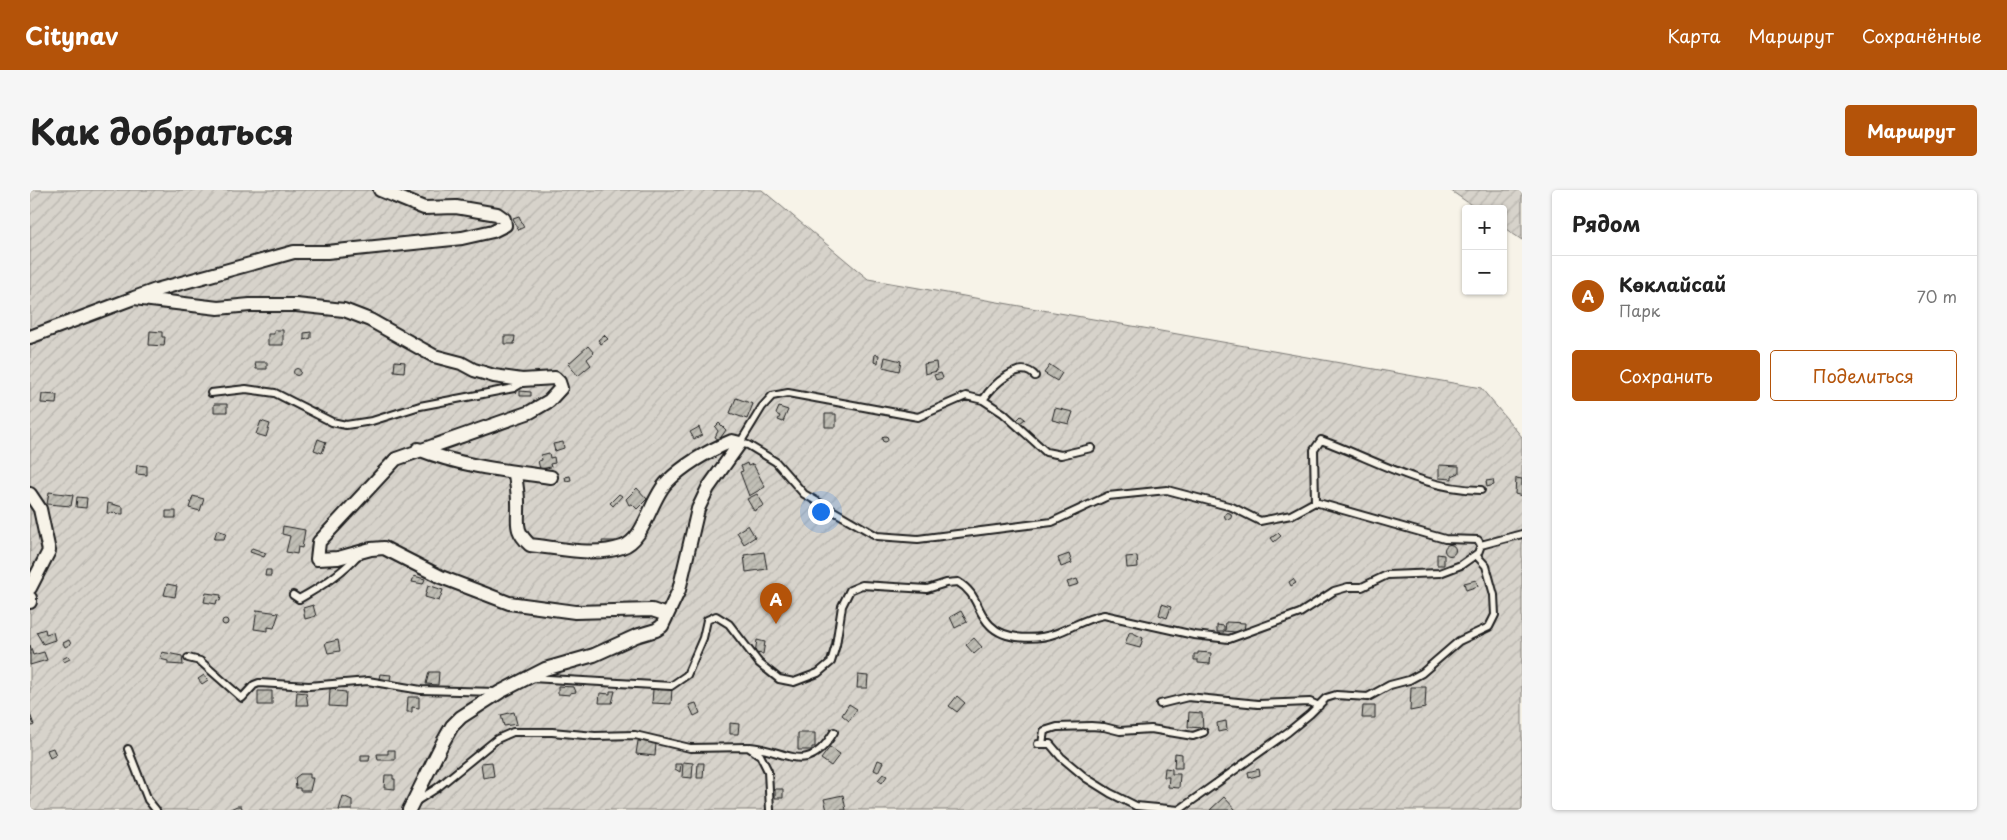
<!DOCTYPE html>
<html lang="ru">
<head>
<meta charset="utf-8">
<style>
	:root { --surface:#fff; --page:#f6f6f6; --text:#222; --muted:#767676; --line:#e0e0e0; --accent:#b45309 }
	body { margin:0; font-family:"Playpen Sans",sans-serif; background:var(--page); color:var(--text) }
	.controls { position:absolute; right:15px; top:15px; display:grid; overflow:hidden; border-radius:5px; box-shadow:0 1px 4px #0004 }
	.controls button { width:45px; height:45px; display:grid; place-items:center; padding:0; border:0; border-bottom:1px solid var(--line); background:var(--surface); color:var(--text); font:25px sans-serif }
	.you { position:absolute; left:790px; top:321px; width:18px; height:18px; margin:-12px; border:4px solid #fff; border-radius:50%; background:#1a73e8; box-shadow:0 0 0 8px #1a73e833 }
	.badge { display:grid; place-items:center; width:32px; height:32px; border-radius:50%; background:var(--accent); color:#fff; font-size:16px; font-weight:700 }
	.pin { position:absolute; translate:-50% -41px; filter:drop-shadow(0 1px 2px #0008) }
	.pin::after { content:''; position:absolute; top:26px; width:18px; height:15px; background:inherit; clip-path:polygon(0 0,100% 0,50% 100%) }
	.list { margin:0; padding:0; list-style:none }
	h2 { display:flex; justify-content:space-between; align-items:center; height:65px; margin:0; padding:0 20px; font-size:21px }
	h2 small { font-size:16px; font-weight:400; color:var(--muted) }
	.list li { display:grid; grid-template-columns:32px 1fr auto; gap:15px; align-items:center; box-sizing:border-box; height:80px; padding:0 20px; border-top:1px solid var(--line) }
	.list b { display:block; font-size:19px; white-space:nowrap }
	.list p { margin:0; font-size:16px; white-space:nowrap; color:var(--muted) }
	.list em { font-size:16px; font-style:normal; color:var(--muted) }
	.actions { display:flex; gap:10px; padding:15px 20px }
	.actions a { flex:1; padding:11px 0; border:1px solid var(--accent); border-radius:5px; text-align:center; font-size:18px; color:var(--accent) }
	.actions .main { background:var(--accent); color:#fff }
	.map { position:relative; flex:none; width:1492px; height:620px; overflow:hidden; border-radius:5px }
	header { display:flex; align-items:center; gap:30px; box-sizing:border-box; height:70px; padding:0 25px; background:var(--accent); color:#fff }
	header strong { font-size:24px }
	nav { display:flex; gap:28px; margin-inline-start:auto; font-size:18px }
	.intro { display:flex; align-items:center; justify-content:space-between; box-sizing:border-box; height:120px; padding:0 30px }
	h1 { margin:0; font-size:35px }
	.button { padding:12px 22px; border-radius:5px; background:var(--accent); color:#fff; font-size:18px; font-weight:700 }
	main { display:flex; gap:30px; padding:0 30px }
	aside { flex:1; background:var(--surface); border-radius:5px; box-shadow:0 1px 4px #0004 }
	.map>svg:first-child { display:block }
	.garden { fill:url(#garden-furrows); stroke:#7a7874 }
	.building { fill:url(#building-hatch); stroke:#1c1c1c }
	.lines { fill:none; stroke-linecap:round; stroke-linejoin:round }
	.service-casing { stroke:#1c1c1c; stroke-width:10 }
	.minor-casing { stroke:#1c1c1c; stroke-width:16 }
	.service { stroke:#f7f3e8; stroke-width:6 }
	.minor { stroke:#f7f3e8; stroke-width:12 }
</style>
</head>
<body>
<header>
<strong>Citynav</strong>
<nav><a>Карта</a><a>Маршрут</a><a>Сохранённые</a></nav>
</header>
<div class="intro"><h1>Как добраться</h1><a class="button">Маршрут</a></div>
<main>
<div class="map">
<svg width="1492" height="620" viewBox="0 0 1492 620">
	<defs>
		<pattern id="garden-furrows" width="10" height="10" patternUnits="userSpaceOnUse" patternTransform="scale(1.25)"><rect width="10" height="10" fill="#d7d3cb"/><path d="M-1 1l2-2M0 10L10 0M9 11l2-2" fill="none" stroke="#b8b5ae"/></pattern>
		<pattern id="building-hatch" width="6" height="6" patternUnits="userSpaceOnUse" patternTransform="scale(1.25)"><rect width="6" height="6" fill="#c0beb5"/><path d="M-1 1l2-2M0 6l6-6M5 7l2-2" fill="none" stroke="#a4a39b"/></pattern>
	</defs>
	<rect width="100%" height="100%" fill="#f7f3e8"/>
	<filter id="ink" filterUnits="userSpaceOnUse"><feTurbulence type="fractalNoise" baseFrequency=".02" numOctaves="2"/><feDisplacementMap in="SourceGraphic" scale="10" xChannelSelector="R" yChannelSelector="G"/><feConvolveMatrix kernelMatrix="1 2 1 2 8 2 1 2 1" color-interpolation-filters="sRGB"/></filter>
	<g filter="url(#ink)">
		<path class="garden" d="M0,0H732L838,89L1451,198L1492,247V620H0Z
			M1420,0H1492V50L1473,37V19H1447Z"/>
		<path class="building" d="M489,26L494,37L488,40L483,28Z
			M244,140H253V155H238V144H244Z
			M120,141L132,142V147H135L134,156L119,155Z
			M281,142V148L274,150V143Z
			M574,145L578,149L571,154L568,150Z
			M474,146H485L484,154H474Z
			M558,156L564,163L557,169L561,175L548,186L538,174Z
			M845,164L849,165L848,173L844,172Z
			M855,167L871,171L869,181L853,177Z
			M365,171L375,172L374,182L364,181Z
			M225,172H237V179H226Z
			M906,172L907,181L895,184L894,174Z
			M1020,175L1032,183L1027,191L1014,183Z
			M263.5 182a3.5 3.5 0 1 1 7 0a3.5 3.5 0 1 1-7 0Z
			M911,183L913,188L906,190L904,185Z
			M490,201L501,202V206H490Z
			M12,204L27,205L26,214L11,213Z
			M706,208L723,214L717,229L700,223Z
			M184,214H197V222H184Z
			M749,217L758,220L753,232L748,230L750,226L746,224Z
			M1025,218L1043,222L1039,234L1022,230Z
			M795,224H806V237H795Z
			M991,226L995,229L990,233L987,230Z
			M231,231L240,234L236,247L226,244Z
			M689,233L696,240L689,250L685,247L688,241L685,237Z
			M669,237L672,245L664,249L660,242Z
			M852 249a3 3 0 1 1 6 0a3 3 0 1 1-6 0Z
			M288,249L296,252L292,263L284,260Z
			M533,252L534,258L525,261L523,254Z
			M519,263L520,268L524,267L525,273L520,274L521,277L510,279L508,271L512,270L511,265Z
			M717,273L718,276L723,274L735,297L719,306L710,282L713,281L711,276Z
			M107,275L117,276V285L106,284Z
			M1409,275L1429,276V283L1422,286V289L1409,288Z
			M540,286L541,290L536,291L535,287Z
			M1486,288L1492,289V306L1485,304Z
			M1463,290L1464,295L1457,297L1456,291Z
			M607,298L617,309L607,319L602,314L599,315L596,309Z
			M19,302L43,305L41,316L17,314Z
			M589,304L592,306L583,316L580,313Z
			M727,304L734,315L724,321L717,309Z
			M163,306L174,309L170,321L159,318Z
			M47,307L57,308L56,318L46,317Z
			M78,313L93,317V324L77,323Z
			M136,321H146V328H136Z
			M1194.5 326a3.5 3.5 0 1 1 7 0a3.5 3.5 0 1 1-7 0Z
			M718,335L725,347L714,354L707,342Z
			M253,336L275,340L272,358L268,357L267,364L256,362L260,346L252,344Z
			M187,340L196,343L194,349H184Z
			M1248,343L1251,346L1244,352L1241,348Z
			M572,351H586V357H573Z
			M1414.5 360a5.5 5.5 0 1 1 11 0a5.5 5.5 0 1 1-11 0Z
			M222,358L236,363L234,367L220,362Z
			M734,362L737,379L716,382L714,365Z
			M1039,364L1042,373L1031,377L1028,368Z
			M1407,364L1414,365V375H1407Z
			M1107,366L1108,377L1097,378L1096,367Z
			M236,380H241V386H235Z
			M384,386L395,389L393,394L382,392Z
			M1047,389L1049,394L1039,397L1037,392Z
			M1263,389L1266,393L1261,396L1259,392Z
			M1446,390L1448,396L1436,400L1434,393Z
			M137,394L147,396L145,407L134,405Z
			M398,395L413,400L409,411L395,407Z
			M176,403L191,405L190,411L187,410L186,414L174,412Z
			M1132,414L1141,417L1137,428L1129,425Z
			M283,415L286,426L275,429L273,418Z
			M227,420L249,423L244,438L238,437V441L224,439Z
			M931,421L937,432L925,438L920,427Z
			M192 432a3 3 0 1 1 6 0a3 3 0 1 1-6 0Z
			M1196,432L1215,433L1214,443L1195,441Z
			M1187,435L1194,436V442H1187Z
			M15,439L16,444L23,442L25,450L13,454L6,442Z
			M1101,442L1113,448L1110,458L1095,454L1099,443Z
			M944,448L952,457L944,464L936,455Z
			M39,450L41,454L35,457L33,453Z
			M308,450L310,461L298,463L295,453Z
			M727,450L735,452L733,464L725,463Z
			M0,455L3,465L14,462L17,470L0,475Z
			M132,462L152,466L153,475L138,474V471L130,469Z
			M1168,462L1181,463L1180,474L1168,473V470H1164V464H1168Z
			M38,466L40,469L34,472L32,469Z
			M399,482H409L408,495L396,494Z
			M350,484L361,485L360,490L349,489Z
			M174,485L178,490L172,494L168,489Z
			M828,485L838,486L837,498H827Z
			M528,496L544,497L546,502L540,503V505L528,504Z
			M628,497L642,498L641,514L622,513L623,499L628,500Z
			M1381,497H1396L1395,518L1380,521Z
			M304,498L307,501L316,502L315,517L299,516L300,499Z
			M228,501H242V515H228Z
			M580,501H585L582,513H569L570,503L580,504Z
			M267,502L276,503L278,515H266Z
			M927,506L935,513L927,522L919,516Z
			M378,507H389V518L382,517V522H377Z
			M666,513L670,523L664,526L659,515Z
			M819,514L827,519L819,531L812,525Z
			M1333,516H1345V528H1332Z
			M484,522L487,534L474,536L471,525Z
			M1159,522L1172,523L1173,538L1158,537Z
			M0,524L4,535L0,537Z
			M1196,531L1197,540L1188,542L1187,533Z
			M700,533L709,534L708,544H700Z
			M768,543H785V557H782V560H768Z
			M608,551L626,553L625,566L606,564Z
			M800,557L810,564L801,576L791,569Z
			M23,558L26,565L20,568L17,560Z
			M358,560H365V570H348L347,564H358Z
			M1145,563L1152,564V578H1144Z
			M331,565H340L339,571H331Z
			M848,570L853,572L848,582L844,580Z
			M462,572L464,586L453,588L451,573Z
			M653,572L663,573L662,588L652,587Z
			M668,573H674L673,588H667Z
			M645,574H651L650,582L645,579Z
			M1135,578L1142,579V584H1150L1149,598L1138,597L1139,587H1134Z
			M1229,579L1230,585L1219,588L1218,582Z
			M270,584H280V588H283L280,601H270V598H266L265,588Z
			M853,584L857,586L852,593L848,590Z
			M355,585H363V589H365V599L354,598Z
			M745,599H753V608H745Z
			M813,605L816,620H797L794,609Z
			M313,606L322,610V620H309Z
			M1194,607L1206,620H1180Z
			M207,616H211L213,620H198Z"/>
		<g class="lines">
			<g class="service-casing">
				<path id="service" d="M181,203L216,199L245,203L302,232L316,235L342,231L390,216L484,198L494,192
					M953,210C962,196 990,168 1005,186
					M1285,312L1284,260L1291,250C1344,269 1394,300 1451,300
					M1451,355L1492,344
					M263,405L269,409C289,398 313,382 328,365
					M158,468L170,471L212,508L224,495L229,493L279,496L338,491L391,500L466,502
					M501,488L641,496L657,485L673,448L677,430L686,426L699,434L729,473L749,489L764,492L788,483L801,472L806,455L812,416L820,400L832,395L897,399L916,393L928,392C948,404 946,421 960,435C975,451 1008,450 1027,443C1043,437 1056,428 1074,425L1164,445L1199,449L1270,423L1304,401L1318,397H1332L1357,385L1410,383L1431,375L1448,363L1451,355L1448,350L1415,349L1285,312L1261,325L1230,331L1202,317L1137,300L1078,306L1022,332L888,349L847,346L774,304L746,272L718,255L710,253L732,217L742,206L758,203L888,227L936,206L953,210L973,223L1016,262L1031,265L1061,258
					M1130,514L1158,507L1228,514L1280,512L1289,516
					M1008,554H1020L1031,567L1056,588L1080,603L1106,616L1149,620L1258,542L1280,524L1296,508L1306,505L1338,507L1360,495L1379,490L1392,483L1429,451L1459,437L1465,425L1464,405L1456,376L1446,365
					M1012,554L1014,541L1027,537L1061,536L1074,537L1090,541L1121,539L1163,546L1174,542
					M720,557C757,560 777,587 804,542
					M98,559L118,610L126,620
					M385,612L407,598L467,549L483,542H522L565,546L605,545L660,558L718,557L730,565L738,581L740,620"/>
			</g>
			<g class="minor-casing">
				<path id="minor" d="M104,108L126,100L264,62H297L432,48L463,41L475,35L474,29L467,24L426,17L394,18L350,0
					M0,147L104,108L188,118L220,115H266L314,120L340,130L404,166L431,173L444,180L464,186L492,190L525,188L529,192L531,198L519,211L500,222L366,269L289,352L287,369L308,368L341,359L354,358L411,387L479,413L545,422L622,420L637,425
					M388,259C430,276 477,281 521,287
					M0,304L10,319L19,361L0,398
					M0,408V412
					M379,620L413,552L422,536L431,527L470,502L515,479L564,465L606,446L626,440L632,436L649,400L668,319L678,298L710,253L702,251C678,261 655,274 637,292C620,309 615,350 592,357C564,367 529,358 500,355C483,339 489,333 488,312C488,302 486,293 485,284"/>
			</g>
			<use href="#service" class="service"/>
			<use href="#minor" class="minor"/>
		</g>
	</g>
</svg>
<div class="controls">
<button>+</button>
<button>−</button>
</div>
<div class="you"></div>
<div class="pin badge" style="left:746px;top:434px">A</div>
</div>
<aside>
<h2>Рядом<small></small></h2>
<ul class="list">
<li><span class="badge">A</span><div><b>Көклайсай</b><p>Парк</p></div><em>70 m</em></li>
</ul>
<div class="actions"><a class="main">Сохранить</a><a>Поделиться</a></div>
</aside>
</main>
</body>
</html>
